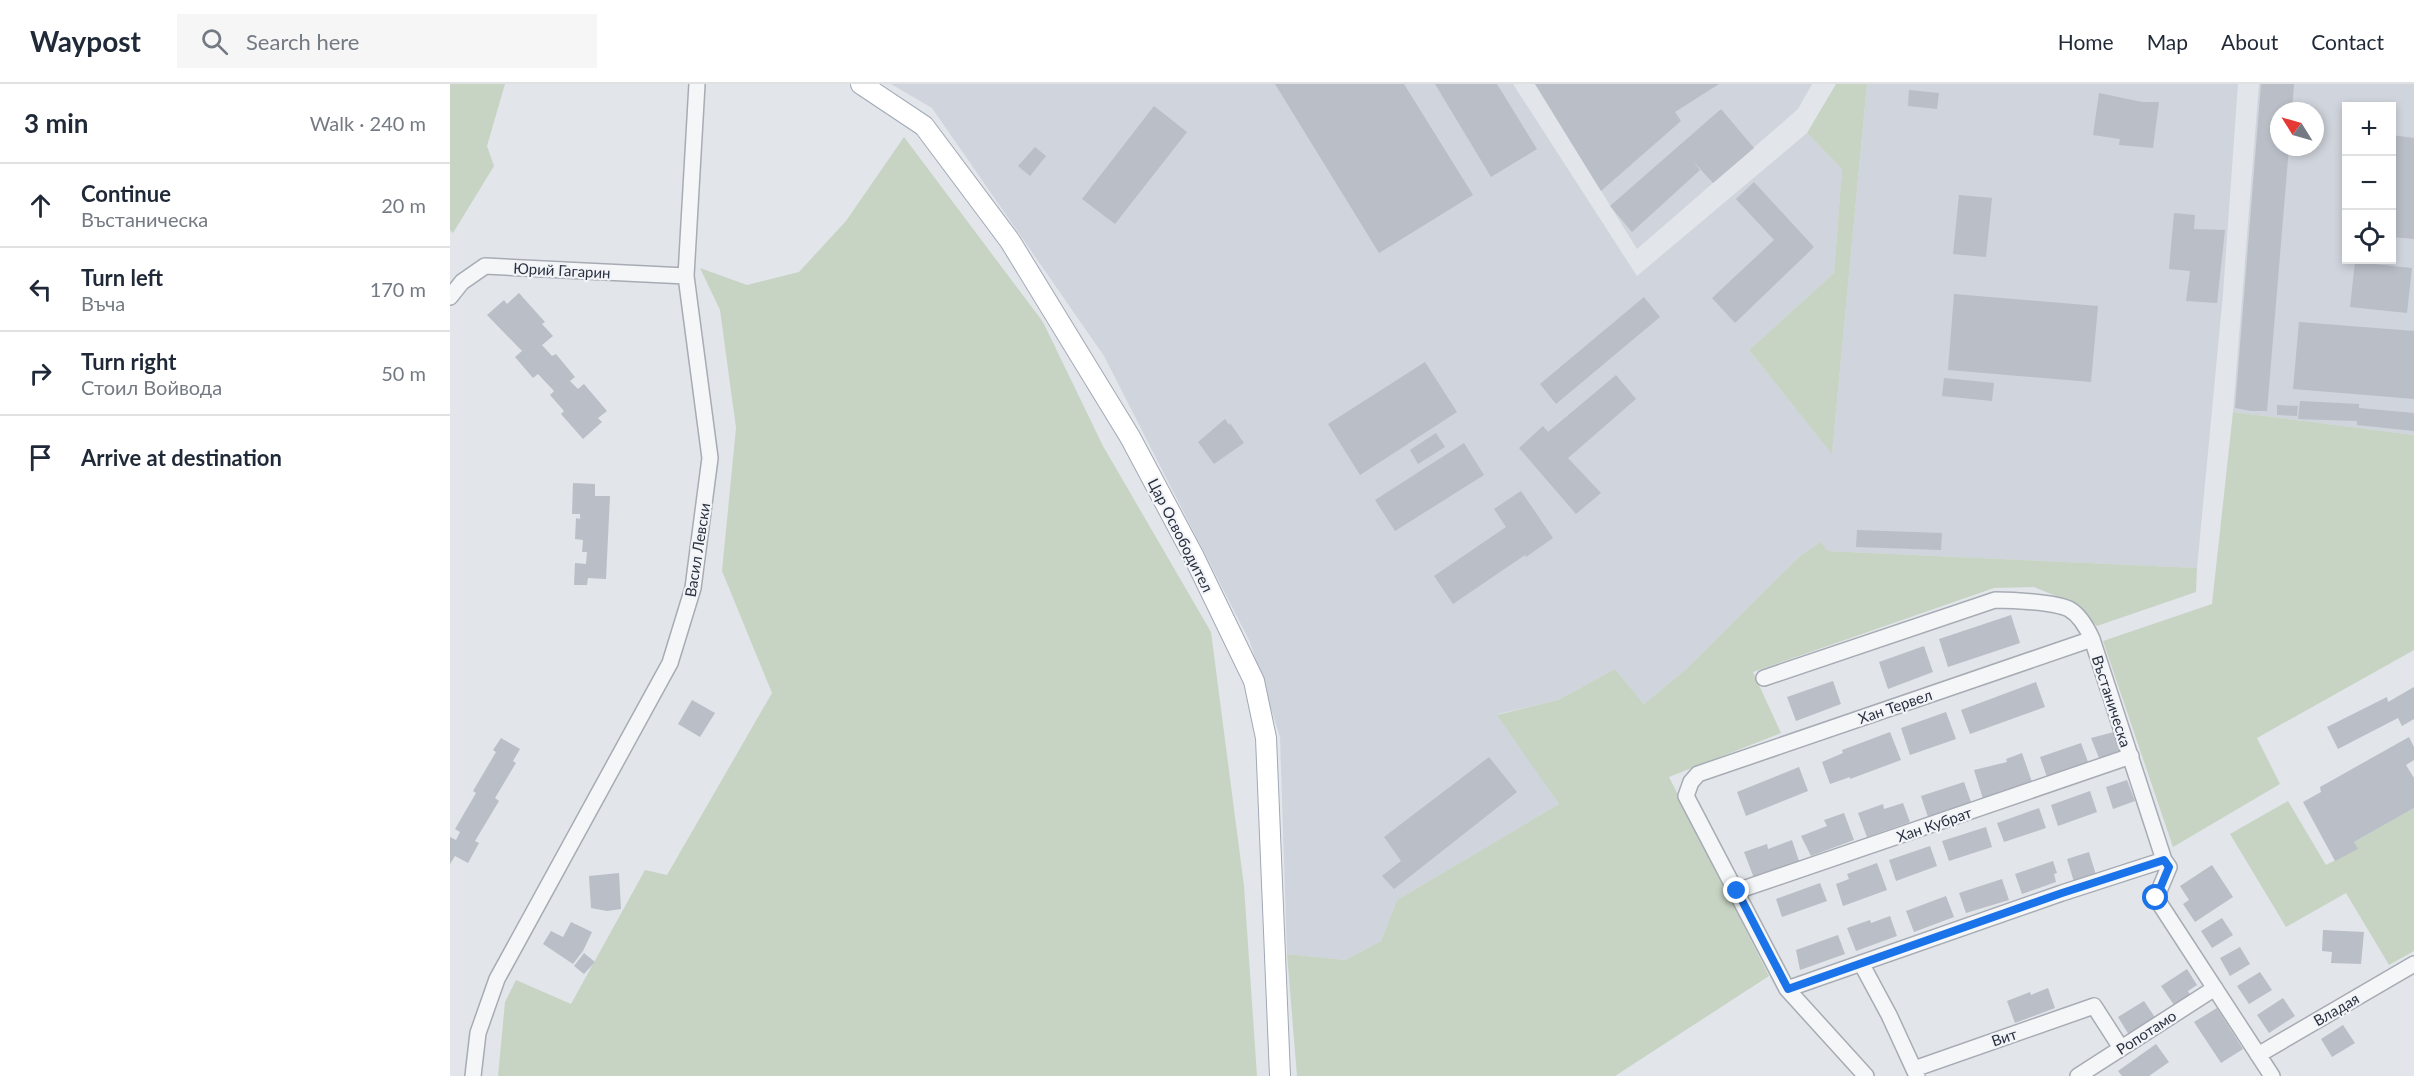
<!DOCTYPE html>
<html lang="en">
<head>
<meta charset="utf-8">
<style>
	:root { --surface:#fff; --page:#f6f6f7; --text:#1f2937; --muted:#747a83; --line:#e0e1e3 }
	body { margin:0; font-family:Lato,sans-serif; background:var(--page); color:var(--text) }
	.controls { position:absolute; right:18px; top:18px; display:grid; overflow:hidden; border-radius:0px; box-shadow:0 3px 9px #0003 }
	.controls button { width:54px; height:54px; display:grid; place-items:center; padding:0; border:0; border-bottom:2px solid var(--line); background:var(--surface); color:var(--text); font:30px sans-serif }
	.compass { position:absolute; left:1820px; top:18px; width:54px; height:54px; border-radius:50%; background:var(--surface); box-shadow:0 3px 9px #0003; rotate:307deg }
	.stop { position:absolute; width:18px; height:18px; margin:-14px; border:4px solid #1a73e8; border-radius:50%; background:#fff }
	.stop.end { background:#1a73e8; border-color:#fff; box-shadow:0 2px 6px #0008 }
	.list { margin:0; padding:0; list-style:none }
	h2 { display:flex; justify-content:space-between; align-items:center; height:78px; margin:0; padding:0 24px; font-size:26px }
	h2 small { font-size:20px; font-weight:400; color:var(--muted) }
	.list li { display:grid; grid-template-columns:39px 1fr auto; gap:18px; align-items:center; box-sizing:border-box; height:84px; padding:0 24px; border-top:2px solid var(--line) }
	.list b { display:block; font-size:22px; white-space:nowrap }
	.list p { margin:0; font-size:20px; white-space:nowrap; color:var(--muted) }
	.list em { font-size:20px; font-style:normal; color:var(--muted) }
	.icon { flex:none; width:33px; height:33px; fill:none; stroke:currentColor; stroke-width:2; stroke-linecap:round; stroke-linejoin:round }
	.map { position:relative; flex:none; width:1964px; height:992px; overflow:hidden }
	header { display:flex; align-items:center; gap:36px; box-sizing:border-box; height:84px; padding:0 30px; background:var(--surface); border-bottom:2px solid var(--line) }
	header strong { font-size:28px }
	nav { display:flex; gap:33px; margin-inline-start:auto; font-size:21px }
	.search { width:420px; height:54px; background:var(--page); display:flex; align-items:center; gap:15px; box-sizing:border-box; padding:0 21px; border-radius:0px; color:var(--muted); font-size:22px }
	main { display:flex }
	aside { flex:1; background:var(--surface) }
	.map>svg:first-child { display:block }
	.built { fill:#d0d4dc; fill-rule:evenodd }
	.green { fill:#c7d4c3 }
	.building { fill:#b9bec7 }
	.lines { fill:none; stroke-linecap:round; stroke-linejoin:round }
	.minor-casing { stroke:#a7acb4; stroke-width:18 }
	.major-casing { stroke:#a1a9b6; stroke-width:22 }
	.minor { stroke:#f5f6f8; stroke-width:15 }
	.major { stroke:#fff; stroke-width:20 }
	.route { stroke:#1a73e8; stroke-width:8 }
	.labels { text-anchor:middle; dominant-baseline:central; stroke-width:4.5; stroke-linejoin:round; paint-order:stroke }
	.street-label { font-size:15px; fill:#2a3242; stroke:#f2f4f7 }
</style>
</head>
<body>
<header>
<strong>Waypost</strong>
<div class="search"><svg class="icon" aria-label="search" viewBox="0 0 24 24"><circle cx="10" cy="10" r="6"/><path d="M15 15l6 6"/></svg>Search here</div>
<nav><a>Home</a><a>Map</a><a>About</a><a>Contact</a></nav>
</header>
<main>
<aside>
<h2>3 min<small>Walk · 240 m</small></h2>
<ul class="list">
<li><svg class="icon" aria-label="ahead" viewBox="0 0 24 24"><path d="M12 20V5M6 11l6-6 6 6"/></svg><div><b>Continue</b><p>Въстаническа</p></div><em>20 m</em></li>
<li><svg class="icon" aria-label="left" viewBox="0 0 24 24"><path d="M17 20v-9H6M10 6l-5 5 5 5"/></svg><div><b>Turn left</b><p>Въча</p></div><em>170 m</em></li>
<li><svg class="icon" aria-label="right" viewBox="0 0 24 24"><path d="M7 20v-9h11M14 6l5 5-5 5"/></svg><div><b>Turn right</b><p>Стоил Войвода</p></div><em>50 m</em></li>
<li><svg class="icon" aria-label="arrive" viewBox="0 0 24 24"><path d="M6 21V4h12l-3 4 3 4H6"/></svg><div><b>Arrive at destination</b></div></li>
</ul>
</aside>
<div class="map">
<svg width="1964" height="992" viewBox="0 0 1964 992">
	<rect width="100%" height="100%" fill="#e2e5ea"/>
	<path class="built" d="M441,0H1063L1187,192L1357,49L1392,85L1384,189L1299,266L1382,369L1417,0H1788L1773,210L1747,484L1376,467L1371,458L1351,471L1235,586L1194,620L1165,585L1108,616L1048,630L1109,720L947,816L931,857L895,876L837,870L830,653L800,558L654,272L482,24Z
		M1085,0H1362L1348,25L1187,165Z
		M1809,0H1964V351L1783,328ZM1896,22H1942V176H1896ZM1829,27H1865V63H1829Z"/>
	<path class="green" d="M0,0H55L37,62L44,82L3,149L0,146Z
		M1386,0H1417L1382,370L1299,266L1384,189L1392,85L1357,49Z
		M454,53L593,238L653,362L761,548L794,802L807,992H48L55,918L66,896L121,920L195,786L217,791L322,609L272,487L286,344L270,226L250,184L297,201L349,188L396,137Z
		M1783,328L1964,351V566L1807,654L1830,700L1723,763L1653,557L1762,520Z
		M1371,458L1377,467L1747,484L1746,508L1647,542L1618,517L1584,503L1544,504L1303,588L1331,649L1219,693L1319,892L1165,992H847L837,870L895,876L931,857L947,816L1109,720L1047,631L1108,616L1165,585L1194,620L1235,586L1351,471Z
		M1838,717L1876,781L1907,765L1904,758L1964,724V867L1939,881L1896,809L1836,843L1780,750Z"/>
	<path class="building" d="M825,0H954L1023,111L929,169Z
		M985,0H1047L1087,65L1041,93Z
		M1085,0H1269L1225,28L1231,37L1151,107Z
		M1811,0H1844L1842,27H1829V63H1839L1817,327H1801L1785,324Z
		M1459,6L1489,9L1487,25L1458,22Z
		M1649,9L1692,18H1709L1703,64L1669,61L1670,55L1643,51Z
		M704,22L737,48L665,140L632,115Z
		M1271,25L1304,64L1263,99L1243,77L1250,86L1182,148L1160,122Z
		M1942,51L1964,54V155L1942,153Z
		M585,63L596,72L580,92L568,82Z
		M1304,98L1364,163L1285,239L1262,214L1324,156L1286,115Z
		M1509,111L1542,114L1536,173L1503,170Z
		M1724,129L1745,131L1744,145L1775,146L1767,219L1736,217L1740,187L1719,185Z
		M1905,178L1962,184L1957,229L1900,223Z
		M69,209L95,238L92,240L103,252L92,261L102,272L106,270L125,293L120,297L128,305L134,300L157,327L148,334L152,338L133,355L111,330L114,327L100,311L104,307L88,290L83,294L65,273L72,267L37,231L54,216L57,220Z
		M1504,210L1648,222L1641,298L1498,286Z
		M1194,213L1210,233L1106,320L1090,300Z
		M1849,238L1964,247V315L1843,305Z
		M975,278L1007,328L910,391L878,340Z
		M1166,291L1186,315L1118,374L1151,409L1126,430L1069,364L1093,342L1098,348Z
		M1494,294L1544,299L1542,317L1492,312Z
		M1850,317L1909,320V324L1964,329V347L1907,341V337L1848,335Z
		M1827,321L1848,322L1847,332L1827,331Z
		M775,335L779,341L780,339L794,359L764,380L748,358Z
		M986,349L995,363L968,380L960,366Z
		M1014,359L1034,391L945,447L925,416Z
		M123,399L145,400V412H160L156,495L138,494L137,501H124L125,479L136,480L137,468H132L133,456L125,455L126,434L130,435V430H122Z
		M1071,407L1103,454L1076,473L1075,471L1003,520L984,492L1056,443L1044,425Z
		M1407,446L1492,449L1491,466L1406,463Z
		M1561,531L1570,559L1498,583L1489,555Z
		M1474,562L1483,588L1438,605L1429,578Z
		M1383,597L1391,620L1346,637L1337,613Z
		M1586,598L1595,623L1520,650L1511,626Z
		M1964,603V635L1952,642L1948,634L1888,665L1877,643L1937,613L1938,618Z
		M242,616L265,629L250,653L228,640Z
		M1496,628L1506,655L1460,671L1451,644Z
		M1440,648L1451,676L1400,695V693L1380,700L1372,678L1393,669L1392,666Z
		M1664,648L1671,666L1649,674L1641,654Z
		M1959,653L1964,663V676L1956,681L1964,694V724L1904,758L1908,765L1885,777L1853,718L1871,708L1870,703Z
		M51,654L70,665L63,677L66,679L45,714L49,717L25,757L29,759L18,779L5,772L0,780V753L6,756L10,748L5,745L26,709L23,707L46,668L43,666Z
		M1631,659L1638,678L1597,693L1590,673Z
		M1572,669L1582,698L1533,715L1524,686L1557,678L1556,675Z
		M1039,673L1067,708L944,805L932,792L951,777L934,753Z
		M1349,683L1358,707L1296,732L1287,708Z
		M1677,696L1685,717L1663,725L1656,703Z
		M1514,698L1521,718L1478,733L1471,712Z
		M1640,707L1647,728L1608,742L1601,721Z
		M1453,719L1460,738L1417,753L1408,729L1433,720L1434,725Z
		M1589,724L1596,744L1554,758L1547,739Z
		M1394,729L1404,756L1361,772L1351,752L1377,742L1374,736Z
		M1536,743L1542,763L1499,777L1492,757Z
		M1342,756L1349,777L1304,794L1294,768L1317,760L1318,765Z
		M1480,762L1487,782L1446,797L1439,776Z
		M1639,768L1646,791L1624,798L1617,775Z
		M1603,777L1607,789L1604,790L1606,798L1572,810L1565,790Z
		M1427,779L1437,806L1393,822L1386,800L1399,795L1397,790Z
		M1762,781L1783,813L1745,838L1733,820L1739,816L1730,802Z
		M169,789L171,825L157,827L141,824L139,792Z
		M1552,795L1559,816L1516,829L1509,809Z
		M1370,799L1377,817L1332,833L1326,815Z
		M1496,812L1504,833L1464,848L1456,827Z
		M1440,832L1447,852L1406,867L1397,844L1420,836L1421,839Z
		M1772,834L1783,851L1762,864L1751,847Z
		M121,838L142,848L133,867L123,880L93,860L101,847L113,853Z
		M1873,846L1914,848L1911,880L1881,879L1882,868L1872,867Z
		M1388,851L1395,870L1350,886L1346,866Z
		M1790,863L1800,880L1780,892L1770,874Z
		M134,869L145,878L134,890L124,882Z
		M1737,885L1747,901L1738,907L1740,911L1724,921L1711,902Z
		M1810,888L1822,906L1799,920L1787,902Z
		M1598,904L1605,924L1565,939L1557,917L1580,908L1581,911Z
		M1833,914L1845,932L1819,949L1807,931Z
		M1694,917L1706,935L1679,951L1668,933Z
		M1767,924L1793,965L1771,979L1744,938Z
		M1893,941L1905,959L1882,973L1871,955Z
		M1706,960L1719,978L1699,992H1672L1668,987Z"/>
	<g class="lines">
		<g class="minor-casing">
			<path id="minor" d="M0,213L12,198L35,182L236,192
				M1314,594L1545,516C1562,516 1604,518 1619,525C1630,531 1637,544 1642,555L1714,776L1719,783L1706,814L1822,992
				M1287,807L1681,672
				M1411,879L1439,931L1467,992
				M1337,905L1612,809L1714,776
				M1808,971L1964,880
				M1464,985L1644,922L1671,964
				M23,992L28,949L47,895L220,579L243,504L260,374L236,192L247,0
				M1416,992L1337,905L1236,712L1241,698L1248,690L1642,555
				M1628,992L1765,904"/>
		</g>
		<g class="major-casing">
			<path id="major" d="M411,0L474,42L560,157L680,353L744,473L804,597L816,654L830,992"/>
		</g>
		<use href="#minor" class="minor"/>
		<use href="#major" class="major"/>
	</g>
	<g class="lines">
		<path class="route" d="M1287,807L1338,905L1612,809L1714,776L1719,783L1706,814"/>
	</g>
	<g class="labels">
		<g class="street-label">
			<text transform="translate(112 186) rotate(3)">Юрий Гагарин</text>
			<text transform="translate(731 451) rotate(63)">Цар Освободител</text>
			<text transform="translate(247 466) rotate(-81)">Васил Левски</text>
			<text transform="translate(1662 617) rotate(72)">Въстаническа</text>
			<text transform="translate(1445 622) rotate(-19)">Хан Тервел</text>
			<text transform="translate(1484 740) rotate(-19)">Хан Кубрат</text>
			<text transform="translate(1886 925) rotate(-30)">Владая</text>
			<text transform="translate(1696 948) rotate(-33)">Ропотамо</text>
			<text transform="translate(1554 953) rotate(-19)">Вит</text>
		</g>
	</g>
</svg>
<div class="controls">
<button>+</button>
<button>−</button>
<button><svg class="icon" aria-label="locate" viewBox="0 0 24 24"><circle cx="12" cy="12" r="6"/><path d="M12 2v4M12 18v4M2 12h4M18 12h4"/></svg></button>
</div>
<svg class="compass" viewBox="-18 -18 36 36"><path d="M0-13l5 13h-10z" fill="#e53935"/><path d="M0 13l5-13h-10z" fill="#747a83"/></svg>
<div class="stop" style="left:1706px;top:814px"></div>
<div class="stop end" style="left:1287px;top:807px"></div>
</div>
</main>
</body>
</html>
